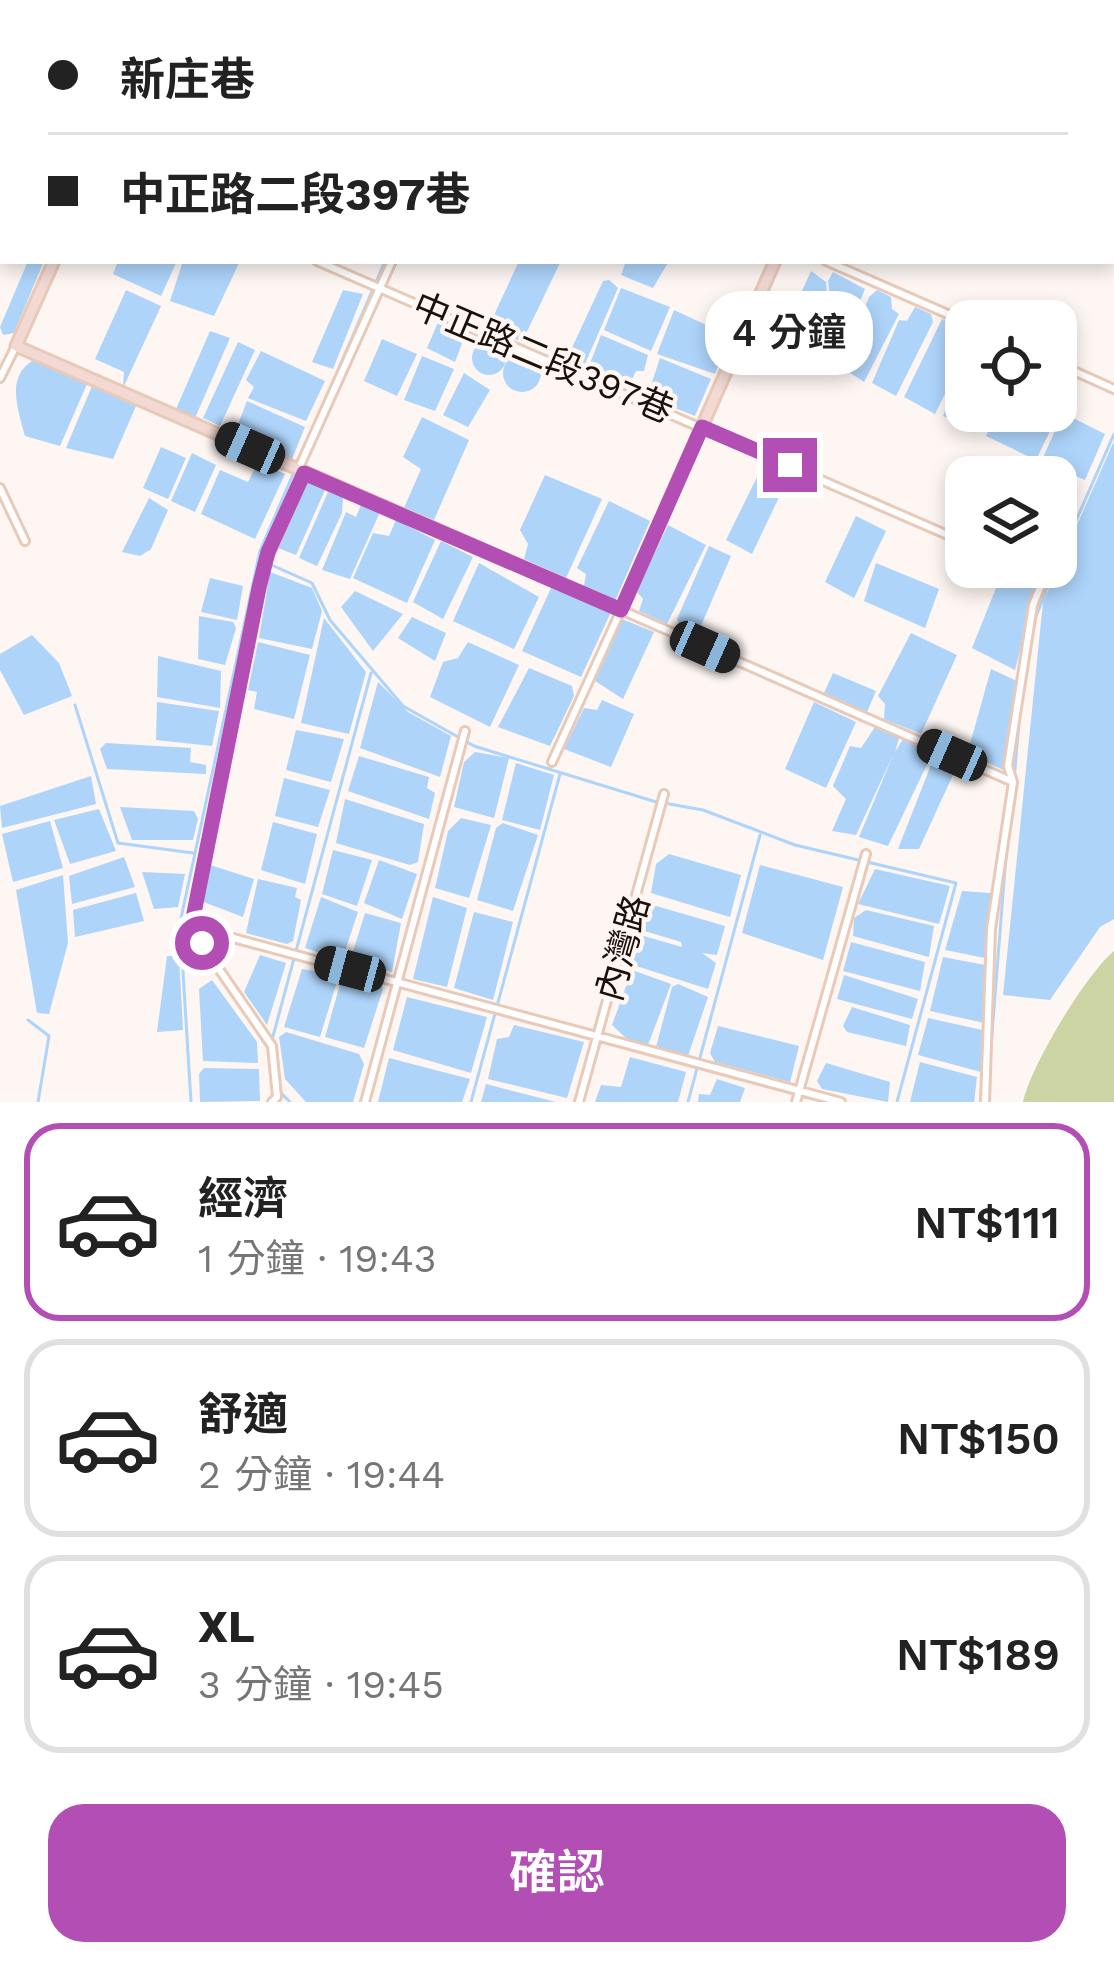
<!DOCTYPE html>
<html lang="zh-TW">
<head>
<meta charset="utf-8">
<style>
  :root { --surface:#fff; --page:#f6f6f6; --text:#222; --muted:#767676; --line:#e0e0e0; --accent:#b24eb4 }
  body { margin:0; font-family:"Work Sans","Noto Sans TC",sans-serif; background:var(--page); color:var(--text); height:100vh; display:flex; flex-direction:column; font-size:45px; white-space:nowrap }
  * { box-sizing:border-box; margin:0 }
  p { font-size:39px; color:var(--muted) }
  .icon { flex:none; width:66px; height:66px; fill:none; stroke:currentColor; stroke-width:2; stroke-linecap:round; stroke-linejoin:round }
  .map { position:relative; height:1102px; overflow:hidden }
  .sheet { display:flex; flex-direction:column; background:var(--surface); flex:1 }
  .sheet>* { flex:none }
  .top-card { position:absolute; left:0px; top:0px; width:1116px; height:264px; box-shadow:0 6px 18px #0003; display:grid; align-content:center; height:264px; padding:0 48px; background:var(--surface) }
  .fabs { position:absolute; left:945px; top:300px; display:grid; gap:24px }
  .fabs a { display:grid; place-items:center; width:132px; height:132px; border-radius:24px; background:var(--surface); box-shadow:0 6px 18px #0003; font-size:60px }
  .end { position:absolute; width:54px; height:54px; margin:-27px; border:15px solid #b24eb4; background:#fff; box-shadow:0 0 0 6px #fff }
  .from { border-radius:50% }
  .bubble { position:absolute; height:84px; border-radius:36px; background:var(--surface); box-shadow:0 6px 18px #0003; font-size:39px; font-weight:600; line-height:84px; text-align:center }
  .car { position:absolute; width:36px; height:72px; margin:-36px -18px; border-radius:15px; box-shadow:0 0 9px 3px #0007; background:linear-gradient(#222 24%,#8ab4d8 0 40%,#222 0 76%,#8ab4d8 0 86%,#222 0) }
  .top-card b { display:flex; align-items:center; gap:42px; height:114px; font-size:45px }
  .top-card b+b { border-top:3px solid var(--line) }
  .top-card i { width:30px; height:30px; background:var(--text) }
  ul { padding:21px 0 0; list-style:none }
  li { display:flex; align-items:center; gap:36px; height:198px; margin:0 24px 18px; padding:0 24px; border:6px solid var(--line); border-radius:36px }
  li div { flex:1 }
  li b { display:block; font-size:45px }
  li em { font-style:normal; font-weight:600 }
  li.on { border-color:var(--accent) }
  li>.icon { width:108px; height:108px; stroke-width:1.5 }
  .button { display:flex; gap:24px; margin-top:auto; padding:24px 48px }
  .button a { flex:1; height:138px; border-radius:36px; background:var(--accent); color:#fff; font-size:48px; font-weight:600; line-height:138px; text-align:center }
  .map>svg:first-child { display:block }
  .green { fill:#ccd4a3 }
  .water { fill:#aed4fa }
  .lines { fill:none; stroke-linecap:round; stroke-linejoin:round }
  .stream { stroke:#aed4fa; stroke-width:3 }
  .street-casing { stroke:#e9c9b7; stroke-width:12 }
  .secondary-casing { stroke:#e9c9b7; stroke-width:15 }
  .street { stroke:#fff; stroke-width:6 }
  .secondary { stroke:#f2d9d4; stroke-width:9 }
  .route { stroke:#b24eb4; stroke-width:15 }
  .labels { text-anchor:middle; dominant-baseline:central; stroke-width:9; stroke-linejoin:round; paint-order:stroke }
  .street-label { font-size:36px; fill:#1b100a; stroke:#fdf6f3 }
</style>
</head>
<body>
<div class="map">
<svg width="1114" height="1102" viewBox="0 0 1114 1102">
  <rect width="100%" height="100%" fill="#fdf6f3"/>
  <path class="green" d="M1114 951V1102H1023C1030 1067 1086 974 1114 951Z"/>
  <path class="water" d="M28 261H44L14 333 3 335 0 327Z
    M118 261H177L161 296 113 274Z
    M183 261H240L214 316 170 301Z
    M519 261 560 263 522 342 495 330V313Z
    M626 261H669L653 288 621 275Z
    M811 271 826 282 828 309 804 357 779 342Z
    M833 272 865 289 832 367 811 356 832 309 828 281Z
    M609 280 618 288 585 364 570 352 603 281Z
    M621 288 670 307 651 351 604 330Z
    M126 290 161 306 123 388 124 372 95 359Z
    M343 290 363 294 333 369 312 362Z
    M877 290 891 297 892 309 899 314 864 382 841 367 869 297Z
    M915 307 931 314 933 322 896 396 872 383 899 320 907 321Z
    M674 310 730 336 715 374 657 354Z
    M942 319 966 330V352L935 414 904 397Z
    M439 320 466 333 455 362 427 348Z
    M210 331 230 338 195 418 176 409Z
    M601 335 648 355 644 371H636L628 388 587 371Z
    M382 339 417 354 397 396 364 381Z
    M472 358a17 17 0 1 1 34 0a17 17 0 1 1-34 0Z
    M238 342 255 350 220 426 203 418Z
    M261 351 325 381 306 421 248 398 254 387 246 380Z
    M503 373a19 19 0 1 1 38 0a19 19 0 1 1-38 0Z
    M422 356 454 369 435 411 404 400Z
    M660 358 711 379 695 416 647 397Z
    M34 360 87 384 60 446 25 436C18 409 5 376 34 360Z
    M966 362V411H990L979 432 943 416Z
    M464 373 490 390 468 427 443 415Z
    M92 386 136 406 113 459 66 448Z
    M247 401 305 427 292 459 235 432Z
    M1060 410 1036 460 986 436 998 411Z
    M1063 413 1105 434 1085 480 1041 462Z
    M422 417 469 440 434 520 404 508 421 469 403 457Z
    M1114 441V919L1100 927 1050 1000 1003 995 1043 602Z
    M161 447 186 458 168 499 143 488Z
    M192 453 216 465 195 512 171 501Z
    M258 462 285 474 255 539 201 514 220 470 248 482Z
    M545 475 602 499 566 578 524 559 528 544 520 530Z
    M758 475 782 491 752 554 726 540Z
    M307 482 325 490 296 555 278 548Z
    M328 492 343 497 342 513 317 566 299 558Z
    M149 498 168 510 151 549 140 556 122 552Z
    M609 501 650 521 615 601 584 586 586 574 577 568Z
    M361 505 380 512 350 579 322 570 346 512 356 517Z
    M856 516 886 531 854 598 825 582Z
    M396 520 435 540 407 603 353 578 373 533 389 536Z
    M668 525 706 545 667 624 639 611 643 599 636 591Z
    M441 541 473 557 443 619 413 602Z
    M709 546 731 556 697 635 681 630 677 619Z
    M479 563 539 597 514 649 453 621Z
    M876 563 939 589 925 628 864 601Z
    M1004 568 1037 583 1015 670 972 648Z
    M270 572 312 588 322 611 312 649 259 638Z
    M210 578 243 586 237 620 201 612Z
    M551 588 611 612 581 677 522 651Z
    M355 591 403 614 373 651 341 607Z
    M199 616 233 622 236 628 225 665 198 659Z
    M412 617 446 633 435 661 398 638Z
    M324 618 366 672 349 734 301 723Z
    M622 619 654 632 623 699 595 681Z
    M911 633 957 655 921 734 884 719 885 704 878 696Z
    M32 635 59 663 72 696 24 715 0 670V654Z
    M258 642 310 655 294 719 254 709 257 692 248 690Z
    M468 642 519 665 490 727 430 697 443 662 458 658Z
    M158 656 221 671 220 708 157 697Z
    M529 668 572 686 574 696 550 746 498 727Z
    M991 669 1017 681 1003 770 975 757 977 749 970 744Z
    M833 673 876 691 867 712 824 693Z
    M378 682 408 712 451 736 440 777 360 748Z
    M602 700 634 714 611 767 564 749 584 708 597 710Z
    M157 702 219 711 212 746 156 740Z
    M814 702 856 722 826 788 785 769Z
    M875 727 899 738 895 752 903 739 932 754 888 846 859 837 894 753 856 835 832 831 846 799 833 786 850 746 861 748Z
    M296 730 344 739 331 782 286 770Z
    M106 743 191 748 190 762 206 765V774L107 769 100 749Z
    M475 752 509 758 494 818 454 807 464 762Z
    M359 756 429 777 427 788 435 793 429 819 348 791Z
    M946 759 958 764 919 849H898L931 765Z
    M516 763 554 775 540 830 502 820Z
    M91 776 96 804 2 828 0 806Z
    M284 778 330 790 318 827 275 816Z
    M345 799 424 824 418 862 410 865 336 843Z
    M120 807 194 811 198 819 193 840H132Z
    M99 809 116 851 70 864 54 820Z
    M461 818 491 825 469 898 435 888 448 831Z
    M50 821 63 868 13 882 2 834Z
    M273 822 317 834 305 884 261 870Z
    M503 823 538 835 513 911 477 900 496 828Z
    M333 850 372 860 357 906 322 894Z
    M669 854 741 875 730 917 651 893 656 864Z
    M124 857 135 887 72 904 69 876Z
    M379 860 417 874 402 919 364 903Z
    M210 865 254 879 243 917 201 901Z
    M760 865 843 887 823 960 742 933Z
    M875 869 950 886 939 924 858 904Z
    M142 872 185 874 178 907 154 909Z
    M63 875 68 943 49 1014 37 1013 16 890Z
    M258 879 297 888 295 897 301 900 293 941 287 944 246 933Z
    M962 891 991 893 985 958 945 950Z
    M136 893 144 921 75 937 73 910Z
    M321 897 358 912 342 960 305 948Z
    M433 897 467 908 447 987 413 979Z
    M646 903 725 926 717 955 702 953 716 963 708 989 630 964 637 934 682 947 681 942 638 929Z
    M866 910 934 926 929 957 853 936 854 918Z
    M474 912 513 922 493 1000 454 988Z
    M365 913 401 923 392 972 350 961Z
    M851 942 925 962 920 991 843 971Z
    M260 955 286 963 267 1025 244 992Z
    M167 956H179L183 1030 157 1032Z
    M943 957 985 965 984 1023 930 1011Z
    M302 969 339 975 320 1037 284 1027Z
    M632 970 671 984 648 1045 627 1039 612 1025Z
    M844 975 918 999 912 1019 837 999Z
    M350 976 380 983 383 989 364 1048 325 1037 341 981Z
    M212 980 257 1042 258 1063 203 1061 199 989Z
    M678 984 708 997 688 1056 656 1047 672 987Z
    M407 997 487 1017 471 1073 393 1050Z
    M852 1007 910 1025 906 1046 847 1032 843 1026Z
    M928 1018 982 1030 981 1072 918 1055Z
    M514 1025 584 1042 567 1098 488 1079 497 1039 509 1037Z
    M718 1026 799 1046 790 1082 715 1062 710 1053Z
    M286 1032 359 1054 364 1064 353 1102H306L285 1079 279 1037Z
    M630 1057 686 1072 678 1102H595L601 1085 621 1087Z
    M389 1058 470 1079 462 1102H378Z
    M920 1062 977 1077 974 1102H910Z
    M826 1063 890 1082 888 1102 822 1089 817 1081Z
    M204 1068 259 1069 260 1101 200 1102 199 1074Z
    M717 1079 745 1088 740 1102H698L699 1094 710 1095Z
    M486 1084 556 1102H481Z"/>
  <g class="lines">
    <path class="stream" d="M472 3 476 0
      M0 87 3 86
      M298 463 385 261
      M258 559 312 583 330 620 403 706 474 746 653 801 703 810 795 845 956 883 897 1102
      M1057 564 1114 434
      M1032 627 1055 567
      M75 705 118 843 193 853
      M1014 780 1021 700
      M28 1020 49 1036 38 1102
      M272 1040 371 673
      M989 1072 1007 843
      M279 1091 290 1102
      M191 1102 180 923 260 551 294 472
      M471 1102 560 774
      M688 1102 760 835"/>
    <defs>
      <path id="street" d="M360 0 363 3
        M501 0 503 3
        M732 0 739 3
        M463 3 469 0
        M485 3 489 0
        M0 82 3 81
        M0 94 3 93
        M0 120 3 121
        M317 261 966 543
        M826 261 966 322
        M1056 363 1114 389
        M0 378 16 346
        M298 470 392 261
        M0 488 25 541
        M552 762 621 610 1013 782
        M196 928 841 1102
        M272 1102 277 1097 272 1046 201 943 194 913 264 567 305 473
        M365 1102 465 731
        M579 1102 664 794
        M796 1102 866 854
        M985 1102 991 929 1013 782 1008 766 1033 605 1044 578 1021 567"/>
      <path id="secondary" d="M91 0 94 3
        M887 3 889 0
        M54 261 16 346 621 610 775 261"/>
    </defs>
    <use href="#street" class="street-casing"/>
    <use href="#secondary" class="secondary-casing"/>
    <use href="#street" class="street"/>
    <use href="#secondary" class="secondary"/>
  </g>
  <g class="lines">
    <path class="route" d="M202 943 194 913 259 588 268 552 304 473 621 610 702 427 790 465"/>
  </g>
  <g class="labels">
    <g class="street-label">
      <text transform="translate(543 358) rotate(23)">中正路二段397巷</text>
      <text transform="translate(623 948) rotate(-74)">內灣路</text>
    </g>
  </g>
</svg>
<div class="fabs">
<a><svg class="icon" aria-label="locate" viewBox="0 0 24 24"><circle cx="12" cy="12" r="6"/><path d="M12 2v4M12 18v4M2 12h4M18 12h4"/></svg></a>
<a><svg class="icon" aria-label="layers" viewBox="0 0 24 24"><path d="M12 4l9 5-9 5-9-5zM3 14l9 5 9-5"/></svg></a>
</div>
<i class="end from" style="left:202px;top:943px"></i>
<i class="end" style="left:790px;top:465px"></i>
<div class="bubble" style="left:705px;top:291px;width:168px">4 分鐘</div>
<i class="car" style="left:250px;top:448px;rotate:294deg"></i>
<i class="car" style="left:705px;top:647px;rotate:114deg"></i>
<i class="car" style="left:952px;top:755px;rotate:294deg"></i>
<i class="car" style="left:350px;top:969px;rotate:285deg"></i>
<div class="top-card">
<b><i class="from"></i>新庄巷</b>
<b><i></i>中正路二段397巷</b>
</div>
</div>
<section class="sheet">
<ul>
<li class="on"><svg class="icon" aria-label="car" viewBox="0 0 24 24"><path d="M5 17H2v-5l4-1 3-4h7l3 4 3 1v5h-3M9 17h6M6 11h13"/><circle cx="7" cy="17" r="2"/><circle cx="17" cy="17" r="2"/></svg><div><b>經濟</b><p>1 分鐘 · 19:43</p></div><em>NT$111</em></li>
<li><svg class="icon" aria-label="car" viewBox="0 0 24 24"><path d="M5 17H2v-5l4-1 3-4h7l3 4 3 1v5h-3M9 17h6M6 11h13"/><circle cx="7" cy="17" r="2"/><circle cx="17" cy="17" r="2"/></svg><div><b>舒適</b><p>2 分鐘 · 19:44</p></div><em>NT$150</em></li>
<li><svg class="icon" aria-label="car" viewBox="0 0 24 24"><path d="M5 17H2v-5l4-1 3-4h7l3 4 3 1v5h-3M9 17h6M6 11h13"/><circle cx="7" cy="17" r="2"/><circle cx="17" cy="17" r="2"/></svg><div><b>XL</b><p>3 分鐘 · 19:45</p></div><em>NT$189</em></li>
</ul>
<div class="button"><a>確認</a></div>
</section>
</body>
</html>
